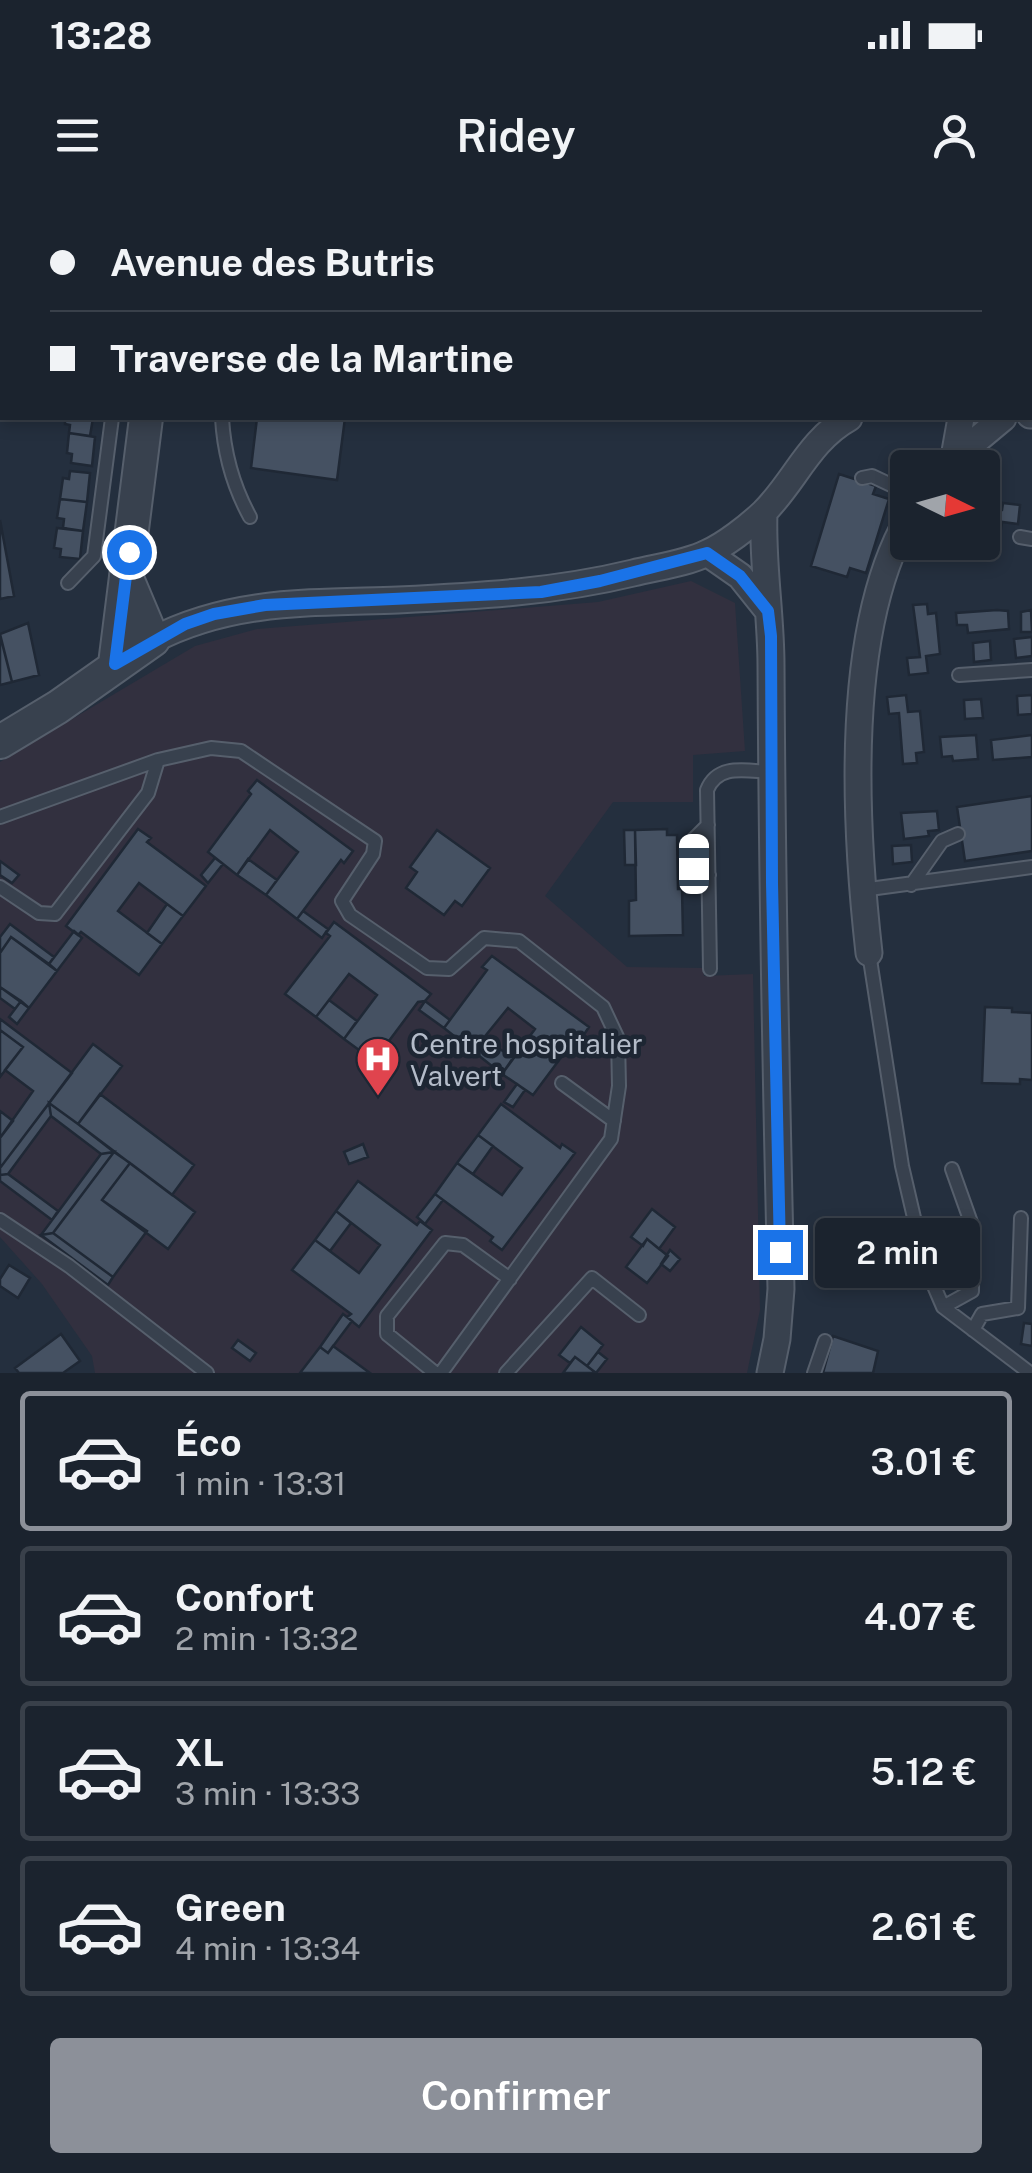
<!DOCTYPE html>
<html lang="fr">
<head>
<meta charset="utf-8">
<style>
  :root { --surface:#1b232e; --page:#242b36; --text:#f1f3f6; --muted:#a0a4aa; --line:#39404a; --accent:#8c9099 }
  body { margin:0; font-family:"Public Sans",sans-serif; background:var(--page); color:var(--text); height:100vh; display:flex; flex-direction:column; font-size:38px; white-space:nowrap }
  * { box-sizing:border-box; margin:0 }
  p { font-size:32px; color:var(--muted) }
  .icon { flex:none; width:55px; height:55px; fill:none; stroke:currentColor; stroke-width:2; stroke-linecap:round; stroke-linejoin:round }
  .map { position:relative; height:1173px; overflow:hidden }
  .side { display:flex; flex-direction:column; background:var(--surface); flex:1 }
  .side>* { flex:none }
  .banner { position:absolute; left:0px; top:0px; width:1032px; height:220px; box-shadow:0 5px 15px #0003,0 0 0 2px var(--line); display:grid; align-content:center; height:220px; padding:0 50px; background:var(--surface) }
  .needle { width:65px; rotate:95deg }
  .controls { position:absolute; left:890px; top:250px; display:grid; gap:20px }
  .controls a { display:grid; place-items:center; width:110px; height:110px; border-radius:10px; background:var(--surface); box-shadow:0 5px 15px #0003,0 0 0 2px var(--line); font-size:50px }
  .end { position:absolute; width:45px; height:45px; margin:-22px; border:12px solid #1a73e8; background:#fff; box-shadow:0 0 0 5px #fff }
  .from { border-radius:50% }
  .bubble { position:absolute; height:70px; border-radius:10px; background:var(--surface); box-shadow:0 5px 15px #0003,0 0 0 2px var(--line); font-size:32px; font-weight:600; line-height:70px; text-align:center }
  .car { position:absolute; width:30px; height:60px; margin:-30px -15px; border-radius:12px; box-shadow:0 0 8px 2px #0007; background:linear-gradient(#fff 24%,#345 0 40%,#fff 0 76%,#345 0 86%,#fff 0) }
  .banner b { display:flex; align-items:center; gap:35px; height:95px; font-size:38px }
  .banner b+b { border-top:2px solid var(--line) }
  .banner i { width:25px; height:25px; background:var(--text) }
  ul { padding:18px 0 0; list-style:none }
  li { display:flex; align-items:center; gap:30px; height:140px; margin:0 20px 15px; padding:0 30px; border:5px solid var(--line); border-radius:10px }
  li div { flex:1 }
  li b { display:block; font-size:38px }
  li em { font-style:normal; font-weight:600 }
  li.active { border-color:var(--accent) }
  li>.icon { width:90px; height:90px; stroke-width:1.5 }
  .button { display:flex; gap:20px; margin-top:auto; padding:20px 50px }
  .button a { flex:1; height:115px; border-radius:10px; background:var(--accent); color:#fff; font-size:40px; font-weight:600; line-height:115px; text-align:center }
  .status { display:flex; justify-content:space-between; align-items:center; height:70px; padding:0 50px; background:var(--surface); direction:ltr }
  .status svg { height:28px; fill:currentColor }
  header { display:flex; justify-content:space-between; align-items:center; height:130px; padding:0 50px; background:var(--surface); font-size:45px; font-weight:600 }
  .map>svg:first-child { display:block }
  .medical { fill:#32303f }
  .building { fill:#455162; stroke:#1f2835; stroke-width:2.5 }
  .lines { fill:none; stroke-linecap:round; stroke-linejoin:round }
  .service-casing { stroke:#565f6c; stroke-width:16 }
  .minor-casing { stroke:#565f6c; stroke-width:29 }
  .tertiary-casing { stroke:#565f6c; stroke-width:36 }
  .service { stroke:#38414e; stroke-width:12 }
  .minor { stroke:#38414e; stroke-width:25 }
  .tertiary { stroke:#38414e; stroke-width:32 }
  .route { stroke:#1a73e8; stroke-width:12 }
  .labels { text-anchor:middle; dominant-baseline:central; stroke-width:9; stroke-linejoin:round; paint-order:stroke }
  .poi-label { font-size:28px; fill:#b4bcc9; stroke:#1d2633; text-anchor:start }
</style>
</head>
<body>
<div class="status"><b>13:28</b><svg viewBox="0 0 49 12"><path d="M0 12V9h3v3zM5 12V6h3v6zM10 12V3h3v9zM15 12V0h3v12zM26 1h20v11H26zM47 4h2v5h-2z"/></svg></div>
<header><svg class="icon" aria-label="menu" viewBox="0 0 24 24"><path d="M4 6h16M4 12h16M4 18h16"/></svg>Ridey<svg class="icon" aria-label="person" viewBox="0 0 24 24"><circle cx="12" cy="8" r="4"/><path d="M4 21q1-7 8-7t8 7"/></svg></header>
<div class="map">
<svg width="1032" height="1173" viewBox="0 0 1032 1173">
  <rect width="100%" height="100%" fill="#242f3e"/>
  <path class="medical" d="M691 381 735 403 745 551 693 555V602H613L545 696 627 767 703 768 704 776 753 774 760 1110 747 1173H95L92 1156 42 1084 0 1037V562L195 446 257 429 598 402Z"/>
  <path class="building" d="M65 218H93L90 236 69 233 70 225 65 224Z
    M257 218H345L337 280 251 268Z
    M69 233 95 237 92 266 71 263 72 254 67 253Z
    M70 271 90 273 87 302 60 299 63 278 69 279Z
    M839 274 876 286 873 294 889 299 866 373 850 368 847 377 811 366Z
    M60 299 87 302 83 331 63 328 64 319 57 318Z
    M1003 303 1020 305 1018 324 1002 322 1000 335 982 334V308L1002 310Z
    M0 320 14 396 0 399Z
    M57 328 83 331 80 359 60 357 61 349 54 348Z
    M927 404 928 414 936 413 940 454 926 456 928 473 909 475 907 458 920 457 913 405Z
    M997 410 1008 411 1009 429 968 433 967 425H957L956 413Z
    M1031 410 1032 432H1021V412Z
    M28 423 39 475 12 482 0 434Z
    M0 435 12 482 0 485Z
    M1032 437V456L1016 458 1014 439Z
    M990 441 991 460 974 462 973 443Z
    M906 495 908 512 920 511 924 552 916 553 917 563 903 564 899 513 889 514 887 497Z
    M1032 495V514L1018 515 1017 496Z
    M981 499 983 518 965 519 964 500Z
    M976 535 978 559 953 561 952 556 942 557 940 537Z
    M1032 535V557L993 560 991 540Z
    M257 580 353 651 344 663 341 660 297 719 266 695 298 652 270 630 237 675 208 652 251 594 248 591Z
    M1032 596V651L965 661 957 607Z
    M937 611 939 630 928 631 929 636 904 639 901 613Z
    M138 629 151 638 147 642 206 686 183 716 139 683 118 711 162 744 139 775 81 732 78 735 66 726Z
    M667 629V635H677L678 689H682L683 735 629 736V701L636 700 635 630Z
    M437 630 490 668 462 706 455 701 444 715 406 688 417 672 410 667Z
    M624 630H635L636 665H625Z
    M911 645 912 662 893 664 892 646Z
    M215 658 223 664 208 683 201 675Z
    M248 659 277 680 266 695 237 675Z
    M0 661 19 675 12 683 0 675Z
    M167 704 183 716 162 744 147 733Z
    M303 711 328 729 322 738 297 719Z
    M334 722 431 794 425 801 418 802 374 861 344 839 377 795 349 774 316 817 285 794 330 736 326 733Z
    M10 724 54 757 49 764 11 737 0 753V737Z
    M74 731 82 738 57 771 49 764Z
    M11 737 57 771 29 808 0 787V753Z
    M492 756 589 827 581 839 577 836 533 895 502 874 535 829 508 808 473 851 444 828 487 770 482 767Z
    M0 787 21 801 15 809 0 798Z
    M329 800 357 821 344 839 316 817Z
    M21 801 29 808 17 824 9 817Z
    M425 801 450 820 444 828 419 810Z
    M985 807 1012 808V812L1032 813V880L1020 879V884L982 883Z
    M0 819 72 873 0 968V938L33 891 5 870 23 847 0 830Z
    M0 830 23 847 0 877Z
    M484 838 513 858 502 874 473 851Z
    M93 844 122 866 78 924 49 903Z
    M517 884 525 890 513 907 504 902Z
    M100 894 194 965 172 995 78 924Z
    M49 903 51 916 8 974 0 975V968Z
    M49 903 78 924 114 952 101 954 51 916Z
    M501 904 560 948 562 944 575 953 502 1050 490 1041 493 1037 435 994 457 963 502 995 522 968 478 935Z
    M0 911 13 921 0 938Z
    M478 935 493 946 473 974 457 963Z
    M363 944 368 957 349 964 344 952Z
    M114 952 130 963 102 1000 147 1031 113 1077 53 1033Z
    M114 952 53 1033 41 1035 101 954Z
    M130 963 195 1012 168 1049 102 1000Z
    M8 974 58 1011 52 1020 0 981V975Z
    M358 981 417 1025 420 1021 432 1030 359 1127 347 1117 351 1114 292 1070 315 1040 359 1073 380 1045 336 1011Z
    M435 994 443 1000 425 1024 417 1017Z
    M652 1009 675 1027 659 1049 647 1039 643 1046 631 1037Z
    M336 1011 351 1023 330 1051 315 1040Z
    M53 1033 113 1077 108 1085 41 1035Z
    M647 1039 668 1056 647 1083 626 1067Z
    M670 1050 680 1059 670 1071 661 1064Z
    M9 1065 30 1078 18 1098 0 1086V1079Z
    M343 1114 352 1121 328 1153 320 1147Z
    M1024 1123 1032 1124V1146L1021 1144Z
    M581 1127 603 1145 587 1166 575 1157 570 1163 559 1155Z
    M61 1134 80 1161 63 1173H19L15 1168Z
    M833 1136 878 1151 873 1173H823Z
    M238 1140 256 1153 250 1161 232 1148Z
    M333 1146 370 1173H300L320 1147 328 1153Z
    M598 1152 607 1159 596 1173 587 1166Z
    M575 1157 587 1166 596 1173H563Z"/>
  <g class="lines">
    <defs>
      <path id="service" d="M264 2 265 0
        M894 2V0
        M0 112 2 110
        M222 218C224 253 233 286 250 317
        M862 278 872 276 908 293
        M1020 337 1032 339
        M68 383 94 356 112 218
        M959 475 1032 470
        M0 617 158 560 211 548 241 551 375 641 373 654 342 701 350 715 427 768 449 769 484 738 519 741 603 807 618 839 619 886 611 939 441 1173
        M708 625 694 639V664L709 675
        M911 685 942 641 958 634
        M0 687 39 713 55 714 148 593 158 560
        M862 690 1032 667
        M869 753 902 966 925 1065 943 1107 1030 1173
        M710 769 707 590C718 563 746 571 771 572
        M562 883 614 921
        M0 1020 69 1066 207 1173
        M943 1107 972 1091 973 1028 952 969
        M973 1130 982 1114 1018 1108 1021 1018
        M435 1173 387 1134V1116L445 1043 463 1045 510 1079
        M506 1173 592 1078 639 1115
        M814 1173 825 1141"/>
      <path id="minor" d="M1030 215H1032
        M954 257 961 218
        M943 268 1003 218
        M764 313C762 364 771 414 771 465 772 673 776 881 781 1089L777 1139 770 1173
        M707 353 740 376 768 411
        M153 440C232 399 312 403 398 400 478 396 555 392 633 373 656 367 685 364 707 353 725 345 748 327 763 313 794 283 809 240 849 218
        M869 753C855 628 843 431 908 319"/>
      <path id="tertiary" d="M173 2V0
        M115 464 146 218
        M0 542 58 507 153 440 126 376"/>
    </defs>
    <use href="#service" class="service-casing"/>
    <use href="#minor" class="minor-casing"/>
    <use href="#tertiary" class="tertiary-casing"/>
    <use href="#service" class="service"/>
    <use href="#minor" class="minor"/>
    <use href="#tertiary" class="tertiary"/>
  </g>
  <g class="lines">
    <path class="route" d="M129 352 115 464 185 424 214 414 265 405 541 392 600 381 707 353 740 376 768 411 771 436 772 683 780 1052"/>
  </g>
  <defs>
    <symbol id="hospital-pin" viewBox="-11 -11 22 30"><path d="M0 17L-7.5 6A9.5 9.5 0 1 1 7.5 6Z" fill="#e0444e" stroke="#1d2633"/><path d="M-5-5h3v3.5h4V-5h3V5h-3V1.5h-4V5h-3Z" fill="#fff"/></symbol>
  </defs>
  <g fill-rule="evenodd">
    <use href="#hospital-pin" x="353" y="834" width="50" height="68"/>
  </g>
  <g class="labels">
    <g class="poi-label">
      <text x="410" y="843">Centre hospitalier<tspan x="410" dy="32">Valvert</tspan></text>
    </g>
  </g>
</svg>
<div class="controls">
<a><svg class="needle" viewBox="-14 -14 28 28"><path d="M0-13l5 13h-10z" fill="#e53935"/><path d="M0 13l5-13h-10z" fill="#a0a4aa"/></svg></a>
</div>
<i class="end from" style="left:129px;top:352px"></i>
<i class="end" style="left:780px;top:1052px"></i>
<div class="bubble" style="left:815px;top:1018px;width:165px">2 min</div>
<i class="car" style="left:694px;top:664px;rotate:0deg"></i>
<div class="banner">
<b><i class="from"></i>Avenue des Butris</b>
<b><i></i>Traverse de la Martine</b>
</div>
</div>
<section class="side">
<ul>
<li class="active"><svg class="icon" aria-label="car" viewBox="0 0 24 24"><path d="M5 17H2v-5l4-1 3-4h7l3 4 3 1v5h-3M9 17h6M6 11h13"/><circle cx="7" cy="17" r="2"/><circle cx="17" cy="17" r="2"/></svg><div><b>Éco</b><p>1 min · 13:31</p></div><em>3.01 €</em></li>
<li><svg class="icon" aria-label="car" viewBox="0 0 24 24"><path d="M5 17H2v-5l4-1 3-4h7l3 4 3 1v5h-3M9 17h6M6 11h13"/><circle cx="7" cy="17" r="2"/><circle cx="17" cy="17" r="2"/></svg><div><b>Confort</b><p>2 min · 13:32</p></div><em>4.07 €</em></li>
<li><svg class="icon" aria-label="car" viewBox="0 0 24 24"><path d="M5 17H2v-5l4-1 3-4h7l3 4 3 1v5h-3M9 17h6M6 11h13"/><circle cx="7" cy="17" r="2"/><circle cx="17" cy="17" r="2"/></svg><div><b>XL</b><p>3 min · 13:33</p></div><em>5.12 €</em></li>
<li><svg class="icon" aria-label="car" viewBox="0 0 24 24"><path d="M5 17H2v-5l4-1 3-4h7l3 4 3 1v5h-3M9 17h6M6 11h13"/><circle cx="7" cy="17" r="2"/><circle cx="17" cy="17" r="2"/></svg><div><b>Green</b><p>4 min · 13:34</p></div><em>2.61 €</em></li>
</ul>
<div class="button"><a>Confirmer</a></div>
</section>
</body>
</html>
